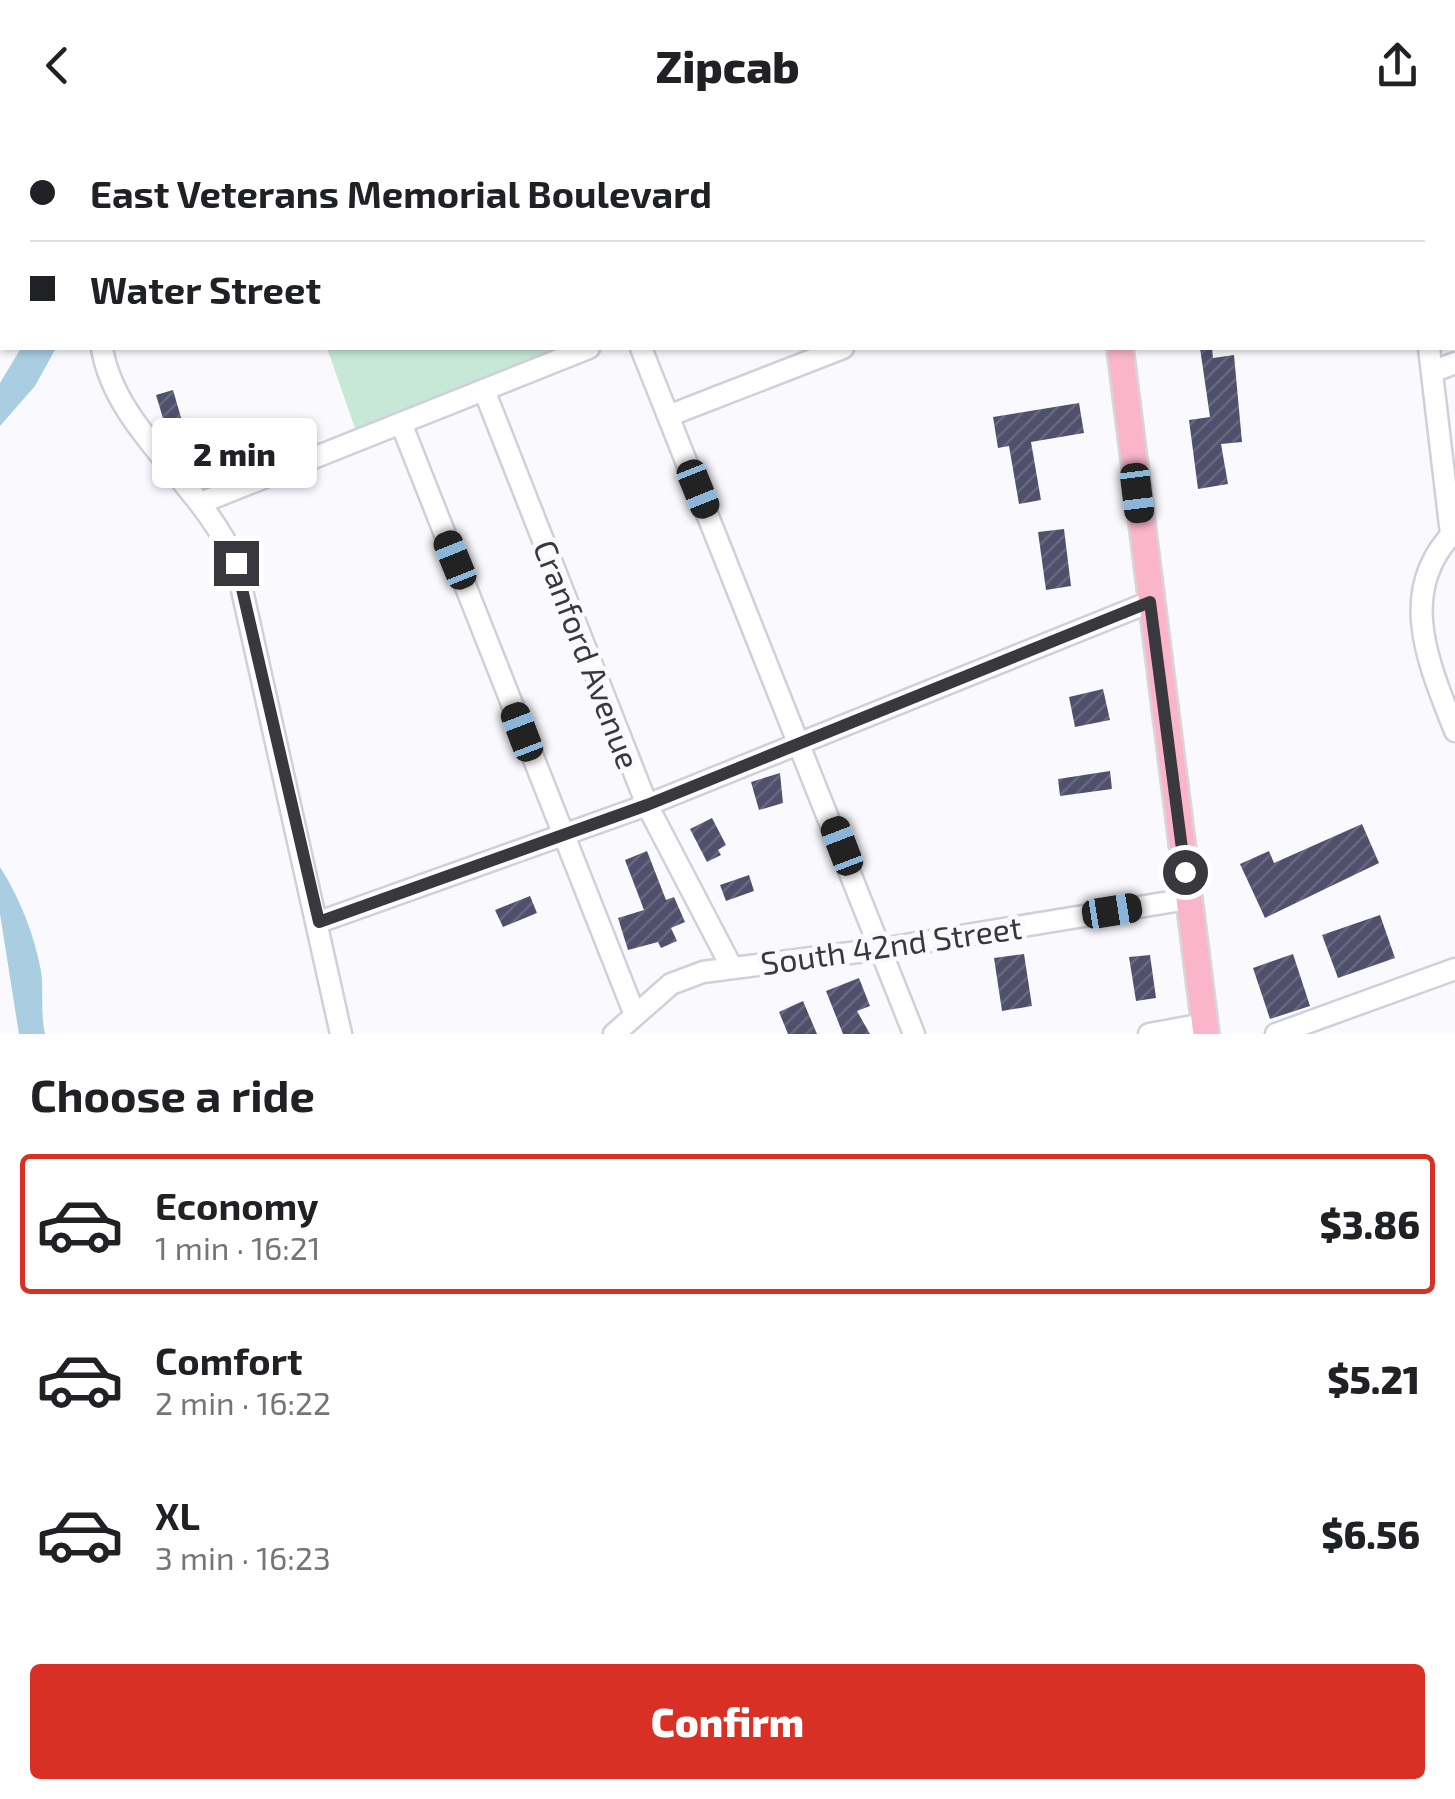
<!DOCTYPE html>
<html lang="en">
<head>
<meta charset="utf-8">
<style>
  :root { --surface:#fff; --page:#f6f6f6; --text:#202124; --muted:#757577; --line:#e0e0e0; --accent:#d93025 }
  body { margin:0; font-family:"Exo 2",sans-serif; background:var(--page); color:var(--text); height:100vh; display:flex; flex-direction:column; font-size:38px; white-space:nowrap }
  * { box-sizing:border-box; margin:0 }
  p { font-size:32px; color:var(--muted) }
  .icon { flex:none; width:55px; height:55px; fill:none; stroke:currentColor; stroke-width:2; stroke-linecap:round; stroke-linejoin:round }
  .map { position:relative; height:904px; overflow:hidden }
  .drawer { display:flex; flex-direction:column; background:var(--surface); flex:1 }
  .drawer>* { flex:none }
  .hud { position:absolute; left:0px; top:0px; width:1455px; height:220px; box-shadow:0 2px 8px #0004; display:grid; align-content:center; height:220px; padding:0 30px; background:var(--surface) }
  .end { position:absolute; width:45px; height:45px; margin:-22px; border:12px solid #39393d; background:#fff; box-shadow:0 0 0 5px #fff }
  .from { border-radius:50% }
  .bubble { position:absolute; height:70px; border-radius:10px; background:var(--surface); box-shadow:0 2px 8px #0004; font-size:32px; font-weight:800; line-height:70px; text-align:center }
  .car { position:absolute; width:30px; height:60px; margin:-30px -15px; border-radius:12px; box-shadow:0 0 8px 2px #0007; background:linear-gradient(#222 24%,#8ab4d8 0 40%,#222 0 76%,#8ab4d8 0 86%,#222 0) }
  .hud b { display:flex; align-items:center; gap:35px; height:95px; font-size:38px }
  .hud b+b { border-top:2px solid var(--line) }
  .hud i { width:25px; height:25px; background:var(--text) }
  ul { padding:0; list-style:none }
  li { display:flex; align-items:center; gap:30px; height:140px; margin:0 20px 15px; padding:0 10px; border:5px solid transparent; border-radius:10px }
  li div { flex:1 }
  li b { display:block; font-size:38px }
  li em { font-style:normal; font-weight:800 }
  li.active { border-color:var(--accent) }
  li>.icon { width:90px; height:90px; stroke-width:1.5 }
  h2 { padding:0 30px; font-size:45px; line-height:120px }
  .cta { display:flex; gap:20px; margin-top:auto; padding:20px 30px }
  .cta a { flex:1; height:115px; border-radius:10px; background:var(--accent); color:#fff; font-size:40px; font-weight:800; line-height:115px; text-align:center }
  header { display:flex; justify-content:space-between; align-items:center; height:130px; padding:0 30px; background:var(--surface); font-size:45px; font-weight:800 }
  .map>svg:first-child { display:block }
  .park { fill:#c7e8d6 }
  .water { fill:#a9cde1 }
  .building { fill:url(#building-hatch) }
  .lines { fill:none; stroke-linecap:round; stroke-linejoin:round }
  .minor-casing { stroke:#cfd0da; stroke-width:25 }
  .major-casing { stroke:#d7d7d8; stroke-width:30 }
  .minor { stroke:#fff; stroke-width:20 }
  .major { stroke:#fab5cb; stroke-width:25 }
  .route { stroke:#39393d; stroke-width:12 }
  .labels { text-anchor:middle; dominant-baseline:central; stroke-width:10; stroke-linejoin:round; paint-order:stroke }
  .street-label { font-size:32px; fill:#39393d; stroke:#fafafe }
</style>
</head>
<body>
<header><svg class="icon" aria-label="back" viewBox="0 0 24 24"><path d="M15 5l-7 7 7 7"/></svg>Zipcab<svg class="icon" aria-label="share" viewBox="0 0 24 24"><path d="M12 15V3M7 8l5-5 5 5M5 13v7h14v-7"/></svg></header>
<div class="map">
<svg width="1455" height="904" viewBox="0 0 1455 904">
  <defs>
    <pattern id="building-hatch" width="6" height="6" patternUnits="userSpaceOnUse" patternTransform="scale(2.5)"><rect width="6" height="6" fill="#50506d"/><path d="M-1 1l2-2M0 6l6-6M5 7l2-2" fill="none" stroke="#67677f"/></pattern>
  </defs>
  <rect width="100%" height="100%" fill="#fafafe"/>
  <path class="park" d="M327 218H558L562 228 356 301Z"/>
  <path class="water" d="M21 218H56L35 256 0 296V253Z
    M0 737C20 768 34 804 41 841 44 861 40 882 45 904H19L0 784Z"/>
  <path class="building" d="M1200 218H1212L1213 228 1234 225 1242 312 1221 314 1228 354 1198 359 1189 290 1210 287Z
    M173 260 182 291 165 295 156 265Z
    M1079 273 1084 303 1031 312 1041 370 1019 374 1009 316 998 318 993 287Z
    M255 288 264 325 247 329 238 292Z
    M1064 399 1071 456 1046 460 1038 402Z
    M1103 559 1110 590 1075 597 1069 567Z
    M1110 641 1112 659 1060 666 1058 649Z
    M780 643 783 673 759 680 751 652Z
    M712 688 726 715 718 720 721 725 707 732 690 699Z
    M1362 694 1379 733 1265 788 1240 734 1269 721 1274 733Z
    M647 721 666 770 674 767 685 792 671 798 677 811 661 818 658 812 628 820 618 788 644 780 625 730Z
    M749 745 754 761 726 771 720 755Z
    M530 766 537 783 503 797 495 780Z
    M1380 785 1395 828 1338 848 1322 805Z
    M1024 824 1032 876 1002 881 994 828Z
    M1293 824 1310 876 1270 889 1253 838Z
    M1150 825 1156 868 1136 871 1129 827Z
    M859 848 870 876 857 881 870 904H843L826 861Z
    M803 871 817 904H788L779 882Z"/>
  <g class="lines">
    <defs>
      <path id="minor" d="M148 0 149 2
        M617 0 618 2
        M891 0V2
        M775 2 782 0
        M1418 2 1422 0
        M102 218C115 299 202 353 236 433L341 904
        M641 218 914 904
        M1429 218 1451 404
        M1432 242 1455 233
        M484 260 647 675 731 836
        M668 286 843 218
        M401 293 635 885
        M203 372 589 218
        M1455 401C1395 461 1429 534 1455 601
        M319 792 647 675 1150 472
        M614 904 671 854 703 842 881 819 1188 769
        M1149 904 1204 894
        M1276 904 1455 839"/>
      <path id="major" d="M1095 0V2
        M1120 218 1206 904"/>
    </defs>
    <use href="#minor" class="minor-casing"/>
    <use href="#major" class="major-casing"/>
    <use href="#minor" class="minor"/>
    <use href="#major" class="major"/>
  </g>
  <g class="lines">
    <path class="route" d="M236 433 319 792 647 675 1150 472 1185 742"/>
  </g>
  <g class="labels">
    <g class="street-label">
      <text transform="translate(588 524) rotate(69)">Cranford Avenue</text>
      <text transform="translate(891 814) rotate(-8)">South 42nd Street</text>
    </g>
  </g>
</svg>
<i class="end from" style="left:1185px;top:742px"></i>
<i class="end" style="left:236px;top:433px"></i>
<div class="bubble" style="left:152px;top:288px;width:165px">2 min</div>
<i class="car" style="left:698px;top:359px;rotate:158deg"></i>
<i class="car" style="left:1137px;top:363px;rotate:173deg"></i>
<i class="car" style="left:455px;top:430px;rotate:338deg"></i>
<i class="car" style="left:522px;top:602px;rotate:339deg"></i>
<i class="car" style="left:842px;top:716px;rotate:339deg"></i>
<i class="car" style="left:1112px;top:781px;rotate:81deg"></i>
<div class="hud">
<b><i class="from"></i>East Veterans Memorial Boulevard</b>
<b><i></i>Water Street</b>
</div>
</div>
<section class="drawer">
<h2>Choose a ride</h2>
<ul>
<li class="active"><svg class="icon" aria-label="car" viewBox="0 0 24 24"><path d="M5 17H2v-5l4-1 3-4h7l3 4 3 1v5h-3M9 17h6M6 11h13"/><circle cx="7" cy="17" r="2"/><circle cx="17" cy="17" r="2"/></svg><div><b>Economy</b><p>1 min · 16:21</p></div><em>$3.86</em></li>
<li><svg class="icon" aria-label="car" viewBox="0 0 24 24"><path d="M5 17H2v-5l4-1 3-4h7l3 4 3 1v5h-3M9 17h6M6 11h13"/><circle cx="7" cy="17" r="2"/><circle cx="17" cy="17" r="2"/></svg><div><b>Comfort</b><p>2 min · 16:22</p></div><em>$5.21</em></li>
<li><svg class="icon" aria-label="car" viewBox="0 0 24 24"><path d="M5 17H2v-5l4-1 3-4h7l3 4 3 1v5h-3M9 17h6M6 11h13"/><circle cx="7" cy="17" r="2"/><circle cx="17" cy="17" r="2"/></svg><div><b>XL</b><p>3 min · 16:23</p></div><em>$6.56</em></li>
</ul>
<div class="cta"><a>Confirm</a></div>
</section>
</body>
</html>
